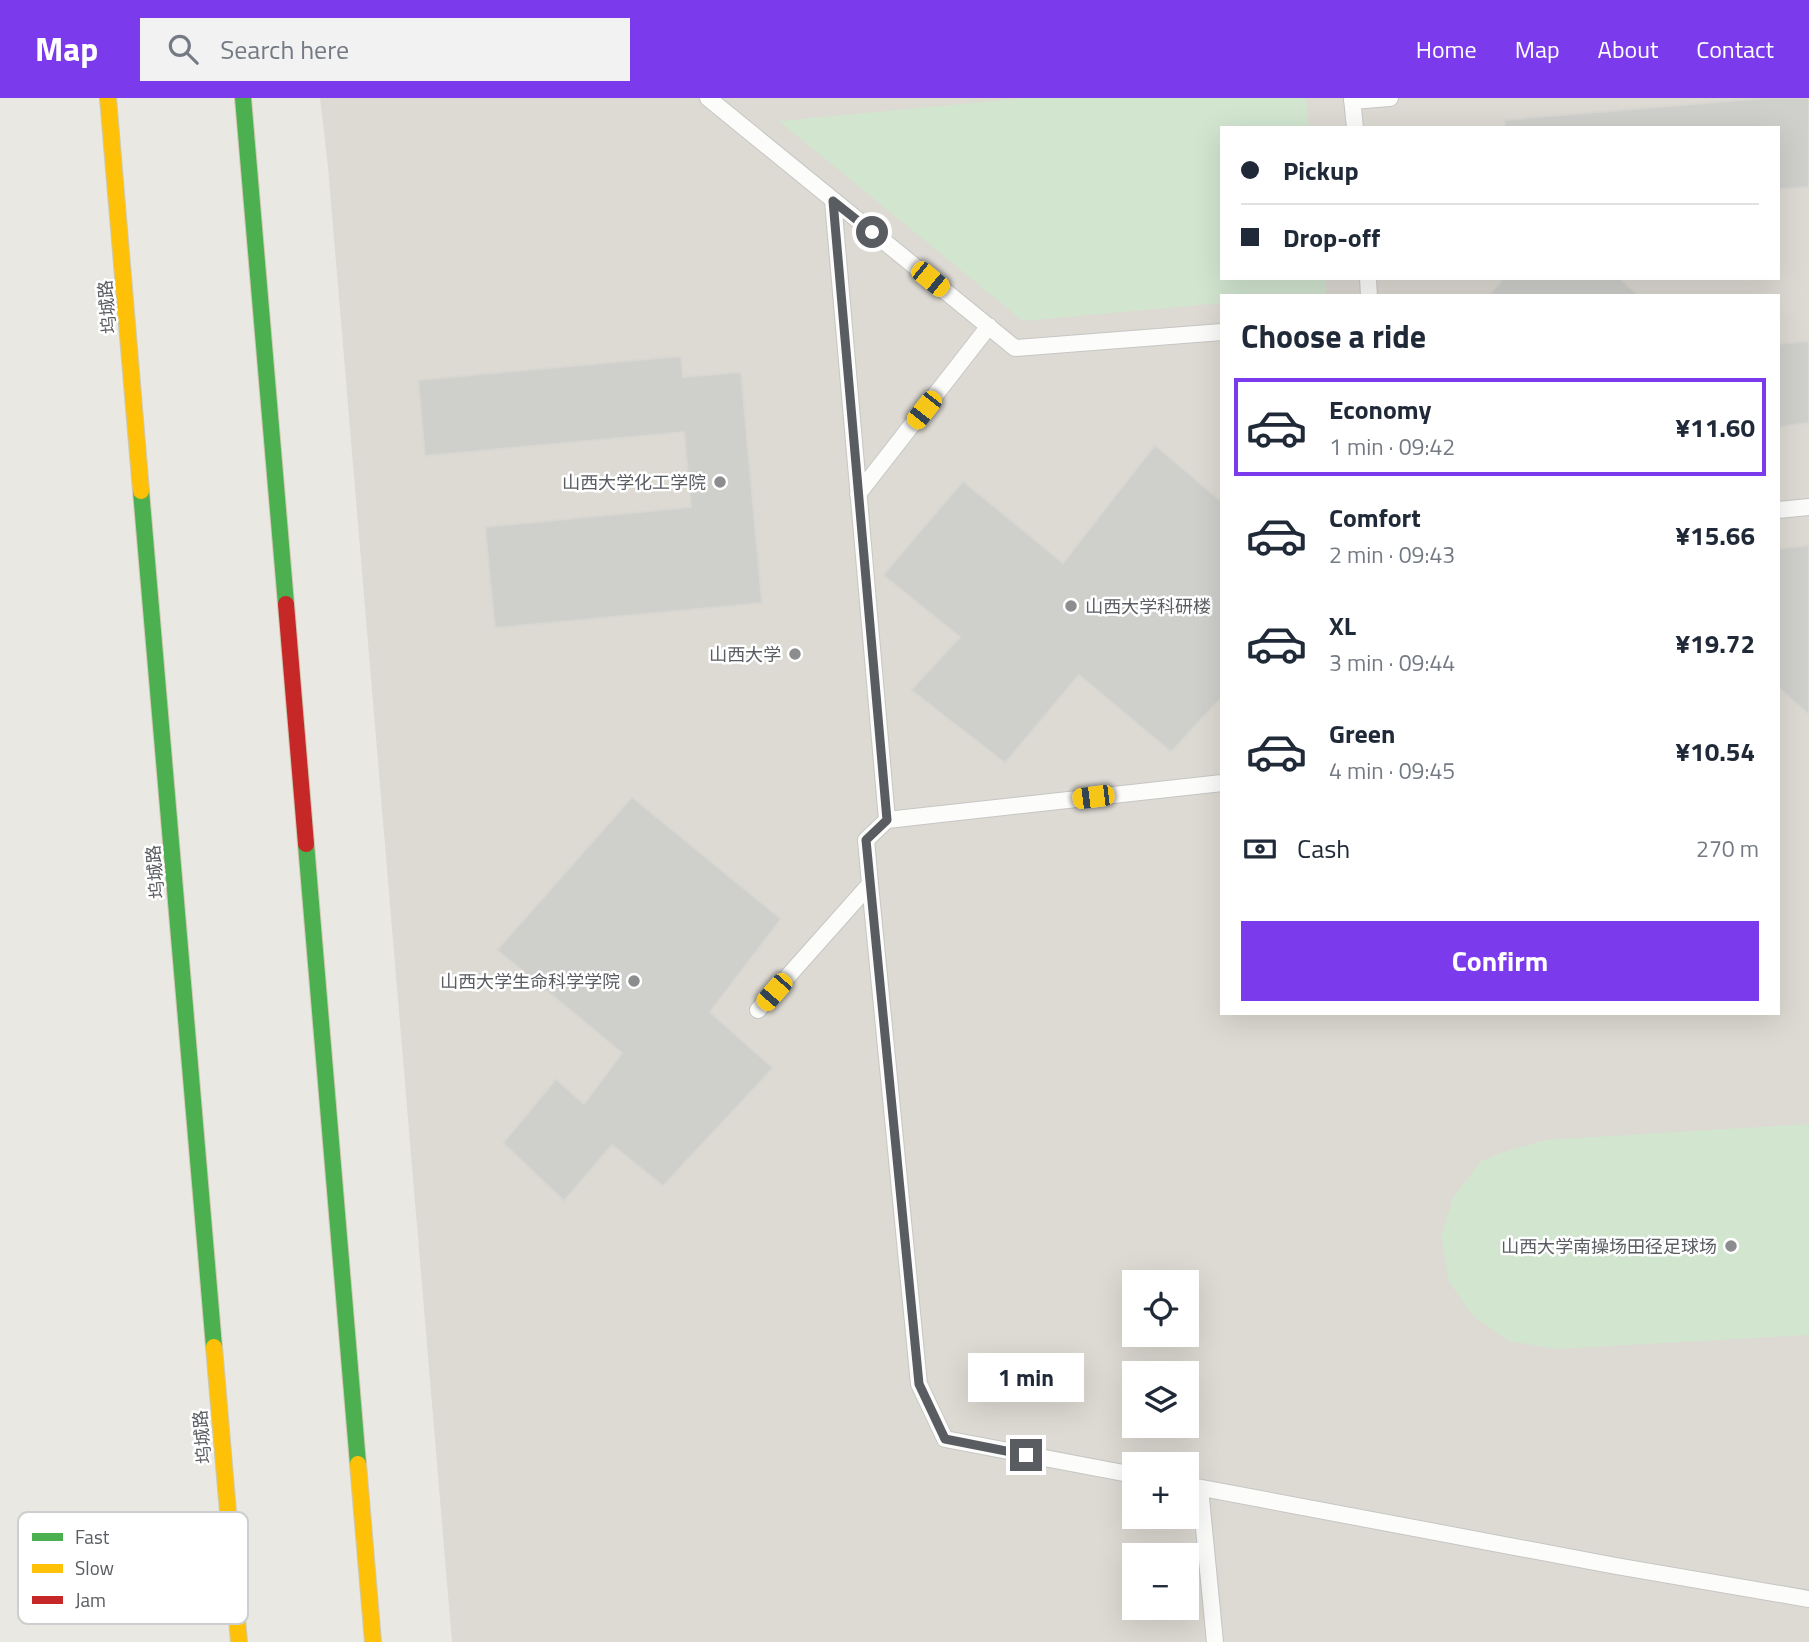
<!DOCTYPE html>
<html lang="en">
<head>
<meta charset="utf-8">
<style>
  :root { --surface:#fff; --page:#f2f2f3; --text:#1f2937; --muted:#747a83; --line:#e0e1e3; --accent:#7c3aed }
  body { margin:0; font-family:"Titillium Web","Noto Sans SC",sans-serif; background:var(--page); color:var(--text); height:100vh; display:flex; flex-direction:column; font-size:26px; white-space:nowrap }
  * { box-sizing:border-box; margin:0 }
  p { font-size:23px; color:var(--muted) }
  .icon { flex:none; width:38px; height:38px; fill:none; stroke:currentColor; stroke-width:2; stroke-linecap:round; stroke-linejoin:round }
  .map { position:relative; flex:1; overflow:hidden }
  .panel { position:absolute; left:1220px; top:196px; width:560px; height:721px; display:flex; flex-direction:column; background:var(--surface); border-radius:0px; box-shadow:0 7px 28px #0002 }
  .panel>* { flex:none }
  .guide { position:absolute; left:1220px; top:28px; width:560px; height:154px; border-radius:0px; box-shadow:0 7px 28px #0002; display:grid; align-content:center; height:154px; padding:0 21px; background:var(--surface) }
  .fabs { position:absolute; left:1122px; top:1172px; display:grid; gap:14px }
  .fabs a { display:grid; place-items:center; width:77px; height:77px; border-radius:0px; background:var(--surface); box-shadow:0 7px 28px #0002; font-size:35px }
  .end { position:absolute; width:32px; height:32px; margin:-16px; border:9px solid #595c61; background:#fff; box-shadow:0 0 0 4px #fff }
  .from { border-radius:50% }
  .bubble { position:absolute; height:49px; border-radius:0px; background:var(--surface); box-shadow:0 7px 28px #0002; font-size:23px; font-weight:700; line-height:49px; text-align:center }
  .car { position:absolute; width:21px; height:42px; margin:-21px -10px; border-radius:9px; box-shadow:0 0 5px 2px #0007; background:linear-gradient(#f5c518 24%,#345 0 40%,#f5c518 0 76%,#345 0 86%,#f5c518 0) }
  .guide b { display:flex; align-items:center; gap:24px; height:66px; font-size:26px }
  .guide b+b { border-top:2px solid var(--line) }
  .guide i { width:18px; height:18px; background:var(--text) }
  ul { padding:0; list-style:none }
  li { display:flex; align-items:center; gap:21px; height:98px; margin:0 14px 10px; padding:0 7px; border:4px solid transparent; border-radius:0px }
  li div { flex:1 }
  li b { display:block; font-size:26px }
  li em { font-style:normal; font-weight:700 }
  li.active { border-color:var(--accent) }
  li>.icon { width:63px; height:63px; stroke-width:1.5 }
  h2 { padding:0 21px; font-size:32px; line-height:84px }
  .pay { display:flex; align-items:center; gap:18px; height:77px; padding:0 21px; font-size:26px }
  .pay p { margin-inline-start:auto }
  .primary-button { display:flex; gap:14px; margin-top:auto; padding:14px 21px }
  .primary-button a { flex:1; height:80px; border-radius:0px; background:var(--accent); color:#fff; font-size:28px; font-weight:700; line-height:80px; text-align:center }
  header { display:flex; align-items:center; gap:42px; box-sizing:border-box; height:98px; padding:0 35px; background:var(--accent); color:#fff }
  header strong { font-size:33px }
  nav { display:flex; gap:38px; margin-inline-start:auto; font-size:24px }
  .search { width:490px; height:63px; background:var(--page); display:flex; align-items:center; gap:18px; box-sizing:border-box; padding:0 24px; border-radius:0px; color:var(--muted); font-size:26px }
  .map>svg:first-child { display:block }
  .education { fill:#dddad3; fill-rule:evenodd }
  .green { fill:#d1e5cf }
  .building { fill:#cfcfcc; stroke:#d8d7d2; stroke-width:2 }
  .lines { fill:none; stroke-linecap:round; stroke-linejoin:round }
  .lane-casing { stroke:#c6c6c5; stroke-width:18 }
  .fast-casing { stroke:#d0c9b2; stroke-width:18 }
  .slow-casing { stroke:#d0c9b2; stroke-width:18 }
  .jam-casing { stroke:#d0c9b2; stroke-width:18 }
  .lane { stroke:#fcfcfb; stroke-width:16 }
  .fast { stroke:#4caf50; stroke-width:16 }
  .slow { stroke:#ffc107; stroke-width:16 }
  .jam { stroke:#c62828; stroke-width:16 }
  .route { stroke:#595c61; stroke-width:9 }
  .poi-dot { fill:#8b8d8e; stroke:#fff; stroke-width:2.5 }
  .labels { text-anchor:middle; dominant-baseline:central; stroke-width:5; stroke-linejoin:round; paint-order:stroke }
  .street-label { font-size:18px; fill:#595c61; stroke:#fff }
  .poi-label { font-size:18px; fill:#595c61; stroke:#fff; text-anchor:end }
  .key { fill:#fff; stroke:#cdced0; stroke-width:2 }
  .key-label { font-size:19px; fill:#595c61 }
</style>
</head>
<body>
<header>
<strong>Map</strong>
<div class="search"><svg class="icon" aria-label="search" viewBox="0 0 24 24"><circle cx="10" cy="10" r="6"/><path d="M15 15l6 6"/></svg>Search here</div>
<nav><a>Home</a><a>Map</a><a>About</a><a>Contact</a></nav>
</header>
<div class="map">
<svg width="1809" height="1544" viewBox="0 0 1809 1544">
  <rect width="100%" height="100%" fill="#e9e8e3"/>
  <path class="education" d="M320 0H1809V1544H452L328 69ZM1222 30H1778V180H1222ZM1222 198H1778V915H1222ZM1134 1185H1186V1237H1134ZM1134 1276H1186V1328H1134ZM1134 1367H1186V1419H1134ZM1134 1458H1186V1510H1134Z"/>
  <path class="green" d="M1026 0H1306L1309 30H1222V180H1325L1326 195 1299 198H1222L1221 205 1023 223 779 23Z
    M1809 1026V1237L1557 1251 1509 1243 1473 1218 1449 1184 1441 1138 1453 1100 1481 1063 1509 1052 1546 1042Z"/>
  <path class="building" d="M1765 0H1809V89L1778 91V30H1505L1504 22Z
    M1504 180H1619L1640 198H1488Z
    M1809 243V325L1778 329V246Z
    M681 258 683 279 741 274 762 505 495 530 485 429 691 409 684 334 425 358 418 282Z
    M1155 347 1222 404V599L1171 654 1079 577 1005 665 911 592 960 539 883 477 963 383 1063 465Z
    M1809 447V615L1808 616 1778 589V451Z
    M632 699 781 821 710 914 773 970 663 1088 612 1047 564 1103 503 1045 556 981 584 1006 622 955 497 852Z"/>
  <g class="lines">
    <defs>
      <path id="lane" d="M708 0 1015 250 1222 234
        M1352 0 1355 30
        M1352 3 1390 0
        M833 103 887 722 1222 685
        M1368 180 1369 198
        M858 396 989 228
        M1778 412 1809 409
        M870 786 919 1286 945 1341 1134 1377
        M758 912 870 786 866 742 887 722
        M1186 1387 1616 1468 1809 1501
        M1200 1390 1215 1544"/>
      <path id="fast" d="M243 0 286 506
        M141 393 214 1249
        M306 746 358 1366"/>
      <path id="slow" d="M108 0 141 393
        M214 1249 239 1544
        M358 1366 373 1544"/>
      <path id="jam" d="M286 506 306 746"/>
    </defs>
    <use href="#lane" class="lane-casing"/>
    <use href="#fast" class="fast-casing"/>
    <use href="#slow" class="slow-casing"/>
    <use href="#jam" class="jam-casing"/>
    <use href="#lane" class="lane"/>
    <use href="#fast" class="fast"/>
    <use href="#slow" class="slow"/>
    <use href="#jam" class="jam"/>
  </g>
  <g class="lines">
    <path class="route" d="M872 134 833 103 887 722 866 742 919 1286 945 1341 1026 1357"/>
  </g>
  <g class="poi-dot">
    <circle cx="720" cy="384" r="7"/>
    <circle cx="1071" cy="508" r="7"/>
    <circle cx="795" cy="556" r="7"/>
    <circle cx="634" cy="883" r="7"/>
    <circle cx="1731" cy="1148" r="7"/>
  </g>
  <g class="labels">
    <g class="street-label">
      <text transform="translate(107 209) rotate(-95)">坞城路</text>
      <text transform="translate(155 774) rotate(-95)">坞城路</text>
      <text transform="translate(202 1339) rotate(-95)">坞城路</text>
    </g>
    <g class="poi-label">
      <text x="706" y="384">山西大学化工学院</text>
      <text x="1085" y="508" text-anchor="start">山西大学科研楼</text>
      <text x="781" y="556">山西大学</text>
      <text x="620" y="883">山西大学生命科学学院</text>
      <text x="1717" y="1148">山西大学南操场田径足球场</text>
    </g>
  </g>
  <rect x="18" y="1414" width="230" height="112" rx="10" class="key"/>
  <rect x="32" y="1435" width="31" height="8" fill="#4caf50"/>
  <rect x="32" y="1466" width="31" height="9" fill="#ffc107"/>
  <rect x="32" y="1498" width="31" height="8" fill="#c62828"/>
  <g class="key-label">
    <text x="75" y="1446">Fast</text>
    <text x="75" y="1477">Slow</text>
    <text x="75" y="1509">Jam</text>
  </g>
</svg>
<div class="fabs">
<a><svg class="icon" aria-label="locate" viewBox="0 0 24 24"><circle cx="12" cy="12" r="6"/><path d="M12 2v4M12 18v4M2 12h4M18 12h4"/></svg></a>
<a><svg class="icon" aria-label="layers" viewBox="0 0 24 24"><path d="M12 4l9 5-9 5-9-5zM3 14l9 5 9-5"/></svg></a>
<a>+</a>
<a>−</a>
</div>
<i class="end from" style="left:872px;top:134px"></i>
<i class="end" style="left:1026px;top:1357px"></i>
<div class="bubble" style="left:968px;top:1255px;width:116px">1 min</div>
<i class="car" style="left:930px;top:181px;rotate:129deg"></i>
<i class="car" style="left:924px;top:312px;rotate:218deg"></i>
<i class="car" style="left:1093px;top:699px;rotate:263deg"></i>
<i class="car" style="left:774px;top:894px;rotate:221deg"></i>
<div class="guide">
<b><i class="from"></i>Pickup</b>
<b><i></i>Drop-off</b>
</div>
<section class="panel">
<h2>Choose a ride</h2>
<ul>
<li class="active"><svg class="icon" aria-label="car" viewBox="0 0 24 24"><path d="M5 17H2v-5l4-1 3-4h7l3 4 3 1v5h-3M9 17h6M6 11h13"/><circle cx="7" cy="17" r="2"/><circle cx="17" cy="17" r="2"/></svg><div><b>Economy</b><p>1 min · 09:42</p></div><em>¥11.60</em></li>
<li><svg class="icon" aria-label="car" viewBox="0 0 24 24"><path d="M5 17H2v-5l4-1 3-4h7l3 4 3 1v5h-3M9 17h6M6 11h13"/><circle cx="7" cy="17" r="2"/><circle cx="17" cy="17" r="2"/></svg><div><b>Comfort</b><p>2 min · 09:43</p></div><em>¥15.66</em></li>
<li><svg class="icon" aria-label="car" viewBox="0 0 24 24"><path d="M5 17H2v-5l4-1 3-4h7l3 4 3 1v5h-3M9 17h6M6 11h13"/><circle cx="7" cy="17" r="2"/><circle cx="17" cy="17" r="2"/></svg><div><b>XL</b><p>3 min · 09:44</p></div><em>¥19.72</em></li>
<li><svg class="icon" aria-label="car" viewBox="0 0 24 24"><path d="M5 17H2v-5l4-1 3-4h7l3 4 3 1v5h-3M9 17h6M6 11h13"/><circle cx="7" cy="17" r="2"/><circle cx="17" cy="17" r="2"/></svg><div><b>Green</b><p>4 min · 09:45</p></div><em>¥10.54</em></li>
</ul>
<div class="pay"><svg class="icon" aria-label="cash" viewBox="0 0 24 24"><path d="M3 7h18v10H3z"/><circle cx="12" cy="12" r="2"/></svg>Cash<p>270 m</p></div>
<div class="primary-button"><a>Confirm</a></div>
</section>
</div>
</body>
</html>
